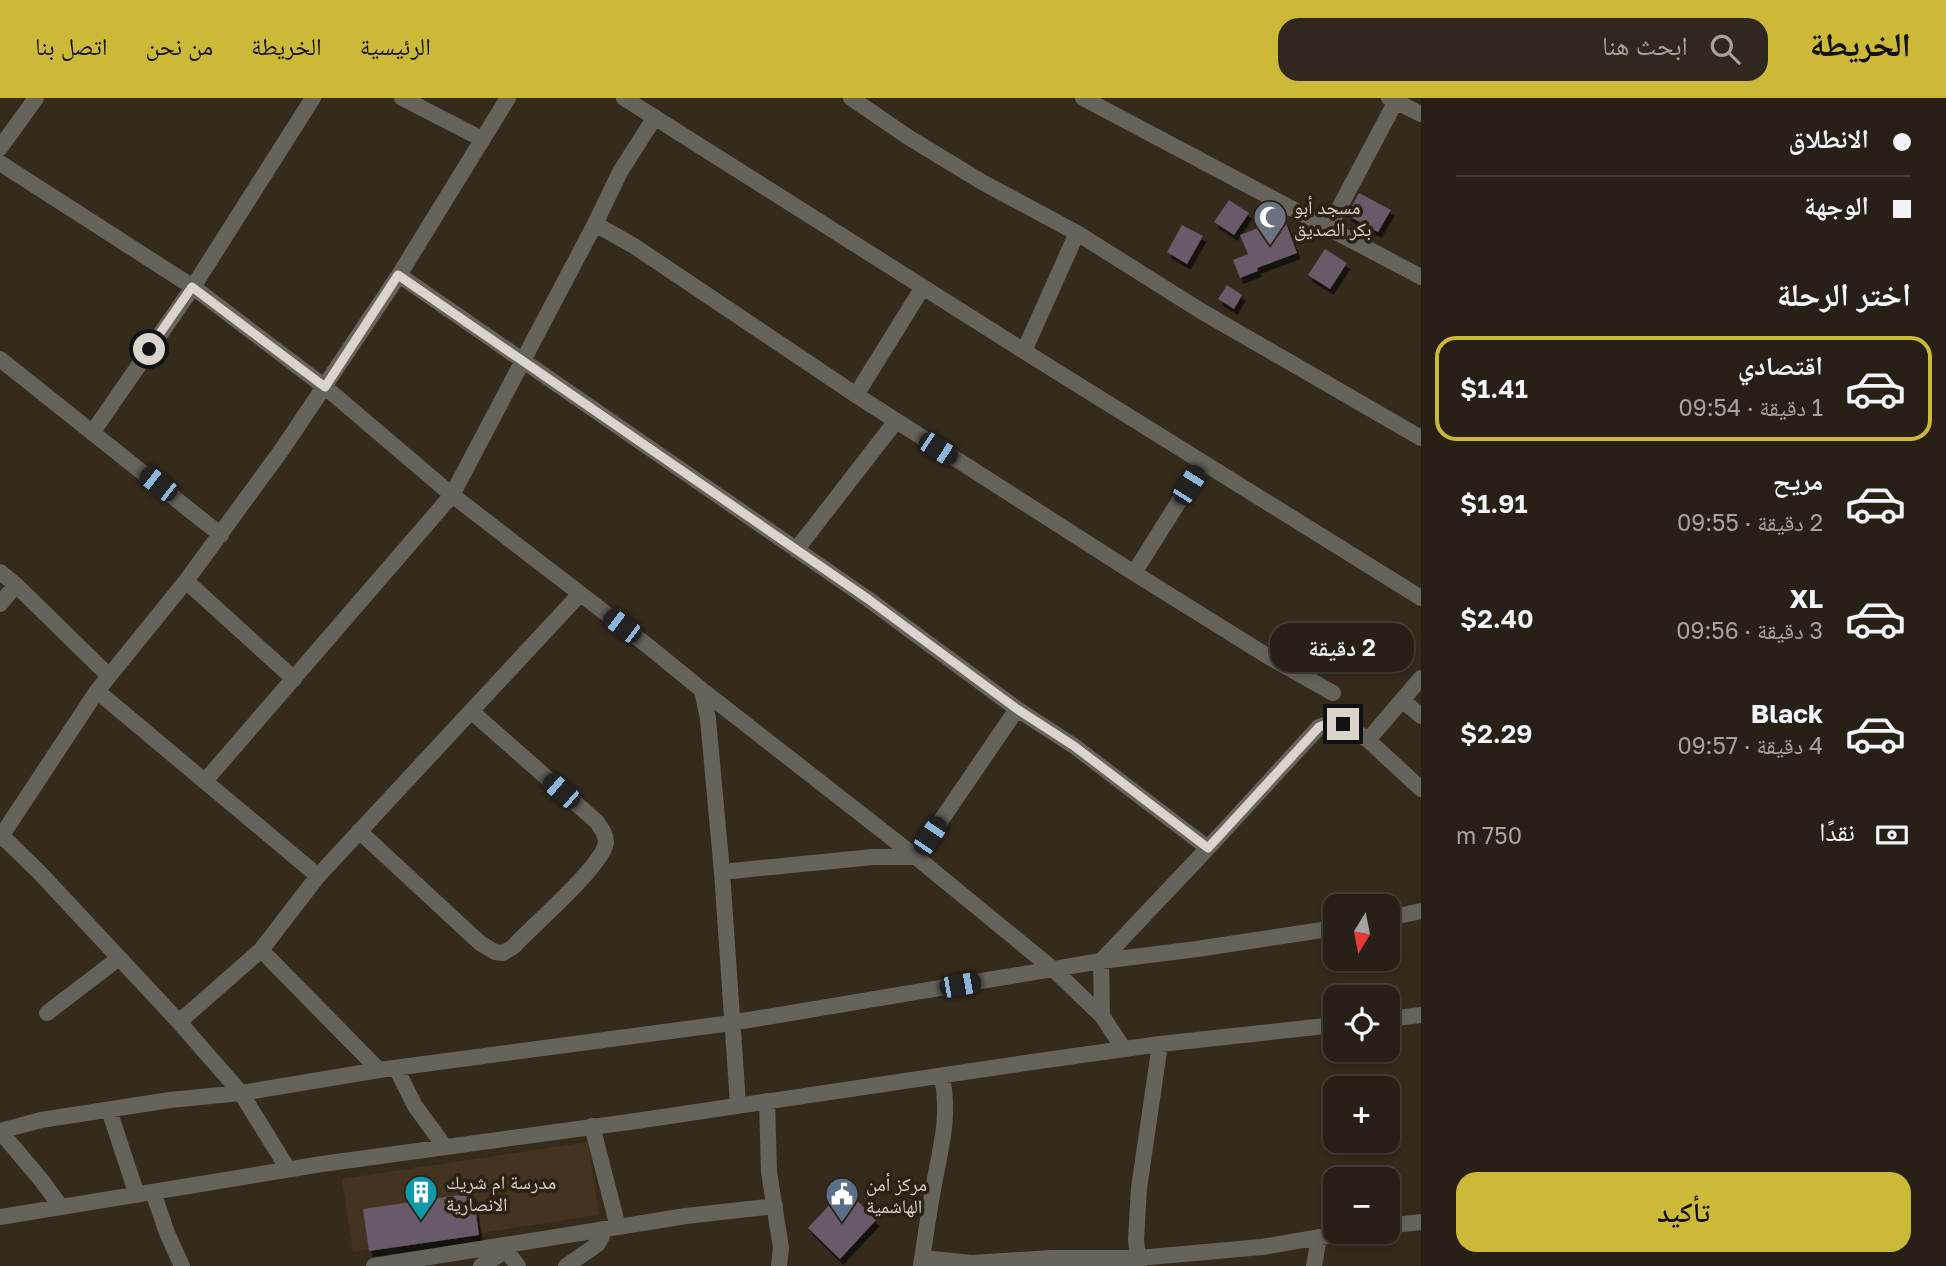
<!DOCTYPE html>
<html lang="ar">
<head>
<meta charset="utf-8">
<style>
  :root { --surface:#282016; --page:#30281f; --text:#f1f3f6; --muted:#a5a3a1; --line:#443e35; --accent:#cdb938 }
  body { margin:0; font-family:"Golos Text","Noto Naskh Arabic",sans-serif; background:var(--page); color:var(--text); direction:rtl; height:100vh; display:flex; flex-direction:column; font-size:26px; white-space:nowrap }
  * { box-sizing:border-box; margin:0 }
  p { font-size:23px; color:var(--muted) }
  .icon { flex:none; width:38px; height:38px; fill:none; stroke:currentColor; stroke-width:2; stroke-linecap:round; stroke-linejoin:round }
  .map { position:relative; flex:1; overflow:hidden; direction:ltr }
  .drawer { display:flex; flex-direction:column; background:var(--surface); width:525px }
  .drawer>* { flex:none }
  .banner { display:grid; align-content:center; height:154px; padding:0 35px; background:var(--surface) }
  .needle { width:46px; rotate:190deg }
  .tools { position:absolute; left:1323px; top:796px; display:grid; gap:14px }
  .tools a { display:grid; place-items:center; width:77px; height:77px; border-radius:14px; background:var(--surface); box-shadow:0 4px 10px #0003,0 0 0 2px var(--line); font-size:35px }
  .end { position:absolute; width:32px; height:32px; margin:-16px; border:9px solid #dbd4cc; background:#111; box-shadow:0 0 0 4px #111 }
  .from { border-radius:50% }
  .bubble { position:absolute; height:49px; border-radius:21px; background:var(--surface); box-shadow:0 4px 10px #0003,0 0 0 2px var(--line); font-size:23px; font-weight:600; line-height:49px; text-align:center; direction:rtl }
  .car { position:absolute; width:21px; height:42px; margin:-21px -10px; border-radius:9px; box-shadow:0 0 5px 2px #0007; background:linear-gradient(#222 24%,#8ab4d8 0 40%,#222 0 76%,#8ab4d8 0 86%,#222 0) }
  .banner b { display:flex; align-items:center; gap:24px; height:66px; font-size:26px }
  .banner b+b { border-top:2px solid var(--line) }
  .banner i { width:18px; height:18px; background:var(--text) }
  ul { padding:0; list-style:none }
  li { display:flex; align-items:center; gap:21px; height:105px; margin:0 14px 10px; padding:0 21px; border:4px solid transparent; border-radius:21px }
  li div { flex:1 }
  li b { display:block; font-size:26px }
  li em { font-style:normal; font-weight:600 }
  li.active { border-color:var(--accent) }
  li>.icon { width:63px; height:63px; stroke-width:1.5 }
  h2 { padding:0 35px; font-size:32px; line-height:84px }
  .pay { display:flex; align-items:center; gap:18px; height:77px; padding:0 35px; font-size:26px }
  .pay p { margin-inline-start:auto }
  .button { display:flex; gap:14px; margin-top:auto; padding:14px 35px }
  .button a { flex:1; height:80px; border-radius:21px; background:var(--accent); color:#111; font-size:28px; font-weight:600; line-height:80px; text-align:center }
  header { display:flex; align-items:center; gap:42px; box-sizing:border-box; height:98px; padding:0 35px; background:var(--accent); color:#111 }
  header strong { font-size:33px }
  nav { display:flex; gap:38px; margin-inline-start:auto; font-size:24px }
  .search { width:490px; height:63px; background:var(--page); display:flex; align-items:center; gap:18px; box-sizing:border-box; padding:0 24px; border-radius:21px; color:var(--muted); font-size:26px }
  main { display:flex; flex:1; min-height:0 }
  .map>svg:first-child { display:block }
  .built { fill:#433421 }
  .building { fill:#675a68; filter:url(#shadow) }
  .lines { fill:none; stroke-linecap:round; stroke-linejoin:round }
  .street { stroke:#66635b; stroke-width:16 }
  .route { stroke:#dbd4cc; stroke-width:9 }
  .labels { text-anchor:middle; dominant-baseline:central; stroke-width:7; stroke-linejoin:round; paint-order:stroke }
  .poi-label { font-size:19px; fill:#dbd4cc; stroke:#2b2114; text-anchor:start }
</style>
</head>
<body>
<header>
<strong>الخريطة</strong>
<div class="search"><svg class="icon" aria-label="search" viewBox="0 0 24 24"><circle cx="10" cy="10" r="6"/><path d="M15 15l6 6"/></svg>ابحث هنا</div>
<nav><a>الرئيسية</a><a>الخريطة</a><a>من نحن</a><a>اتصل بنا</a></nav>
</header>
<main>
<section class="drawer">
<div class="banner">
<b><i class="from"></i>الانطلاق</b>
<b><i></i>الوجهة</b>
</div>
<h2>اختر الرحلة</h2>
<ul>
<li class="active"><svg class="icon" aria-label="car" viewBox="0 0 24 24"><path d="M5 17H2v-5l4-1 3-4h7l3 4 3 1v5h-3M9 17h6M6 11h13"/><circle cx="7" cy="17" r="2"/><circle cx="17" cy="17" r="2"/></svg><div><b>اقتصادي</b><p>1 دقيقة · 09:54</p></div><em>$1.41</em></li>
<li><svg class="icon" aria-label="car" viewBox="0 0 24 24"><path d="M5 17H2v-5l4-1 3-4h7l3 4 3 1v5h-3M9 17h6M6 11h13"/><circle cx="7" cy="17" r="2"/><circle cx="17" cy="17" r="2"/></svg><div><b>مريح</b><p>2 دقيقة · 09:55</p></div><em>$1.91</em></li>
<li><svg class="icon" aria-label="car" viewBox="0 0 24 24"><path d="M5 17H2v-5l4-1 3-4h7l3 4 3 1v5h-3M9 17h6M6 11h13"/><circle cx="7" cy="17" r="2"/><circle cx="17" cy="17" r="2"/></svg><div><b>XL</b><p>3 دقيقة · 09:56</p></div><em>$2.40</em></li>
<li><svg class="icon" aria-label="car" viewBox="0 0 24 24"><path d="M5 17H2v-5l4-1 3-4h7l3 4 3 1v5h-3M9 17h6M6 11h13"/><circle cx="7" cy="17" r="2"/><circle cx="17" cy="17" r="2"/></svg><div><b>Black</b><p>4 دقيقة · 09:57</p></div><em>$2.29</em></li>
</ul>
<div class="pay"><svg class="icon" aria-label="cash" viewBox="0 0 24 24"><path d="M3 7h18v10H3z"/><circle cx="12" cy="12" r="2"/></svg>نقدًا<p>750 m</p></div>
<div class="button"><a>تأكيد</a></div>
</section>
<div class="map">
<svg width="1421" height="1168" viewBox="0 0 1421 1168">
  <defs>
    <filter id="shadow"><feDropShadow dx="3.5" dy="6" stdDeviation="0" flood-color="#0009"/></filter>
  </defs>
  <rect width="100%" height="100%" fill="#352b1d"/>
  <path class="built" d="M588 1044 599 1117 353 1154 342 1081Z"/>
  <path class="building" d="M1359 95 1391 112 1378 134 1347 117Z
    M1229 102 1249 115 1234 137 1214 124Z
    M1284 120 1297 155 1257 170 1258 173 1240 180 1233 162 1248 156 1240 137Z
    M1182 127 1203 138 1187 166 1167 154Z
    M1325 151 1347 165 1330 191 1308 177Z
    M1227 187 1242 197 1234 211 1218 201Z
    M845 1090 876 1122 840 1161 808 1130Z
    M473 1095 479 1137 369 1153 363 1111Z"/>
  <g class="lines">
    <path class="street" d="M402 0 482 41
      M624 0 1043 265 1421 500
      M851 0 908 39 982 84 1077 135 1201 213 1421 340
      M1083 0 1421 179
      M1389 0 1421 16
      M0 50 36 0
      M0 65 193 189 325 289 452 397 643 544 702 592 708 621 722 774 738 1006
      M595 126 620 74 655 19
      M1328 131 1396 3
      M399 177 868 501 1017 611 1074 648 1208 750
      M1024 253 1077 135
      M0 261 221 437
      M856 297 923 189
      M92 335 193 189 313 0
      M796 452 896 323
      M0 474 16 487 109 578
      M1134 475 1269 559 1333 595
      M186 483 294 581
      M0 506 16 487
      M702 592 916 759 1054 872 1102 918 1124 951
      M97 593 318 778
      M1402 602 1421 618
      M1368 642 1421 691
      M205 683 452 397 595 126 634 148 856 297 1134 475 1203 365
      M359 733 480 845 495 854 503 855 513 849C532 828 604 767 606 744 606 736 601 730 597 724L471 613
      M2 738 39 774 179 924 241 995 288 1071
      M0 740 97 593 186 483 283 350 399 177 508 0
      M722 774 873 759H916L1017 611
      M1388 820 1421 813
      M261 852 379 972
      M47 915 119 860
      M1102 918 1101 863 1208 750 1319 629C1341 620 1350 630 1368 642L1421 580
      M1388 921 1421 917
      M179 924 261 852 318 778 580 496
      M1160 946 1139 1090 1136 1142 1138 1160 1262 1149 1350 1134
      M396 970 415 1008 445 1049
      M767 1003 769 1074 781 1150 779 1168
      M109 1012 137 1097
      M592 1028 618 1129
      M0 1033 41 1022 170 1002 241 995 379 972 731 925 1101 863 1197 851 1335 830
      M0 1033 42 1083 61 1109
      M153 1094 167 1135 182 1168
      M0 1119 322 1066 636 1023 1032 964 1160 946 1335 927
      M1388 1128 1421 1124
      M503 1148 518 1168
      M922 1160 972 1165 1051 1160H1138L1139 1168
      M374 1168 686 1118 775 1108
      M481 1168 507 1152
      M566 1168 598 1146 602 1138 599 1132
      M921 1168C925 1141 929 1113 934 1086 941 1048 950 1018 942 978
      M1314 1168 1319 1139"/>
  </g>
  <g class="lines">
    <path class="route" d="M149 251 192 189 325 289 398 177 868 501 1017 611 1074 648 1208 750 1319 629 1332 624 1343 626"/>
  </g>
  <defs>
    <symbol id="mosque-pin" viewBox="-11 -11 22 30"><path d="M0 17L-7.5 6A9.5 9.5 0 1 1 7.5 6Z" fill="#6b7280" stroke="#2b2114"/><path d="M3.5-4.9A6 6 0 1 0 3.5 4.9A5 5 0 1 1 3.5-4.9Z" fill="#fff"/></symbol>
    <symbol id="building-pin" viewBox="-11 -11 22 30"><path d="M0 17L-7.5 6A9.5 9.5 0 1 1 7.5 6Z" fill="#0f9aa8" stroke="#2b2114"/><path d="M-4-6H4V6H1V3H-1V6H-4ZM-2.5-4.3h1.7v1.8h-1.7ZM.8-4.3h1.7v1.8H.8ZM-2.5-1h1.7V.8h-1.7ZM.8-1h1.7V.8H.8Z" fill="#fff"/></symbol>
    <symbol id="civic-pin" viewBox="-11 -11 22 30"><path d="M0 17L-7.5 6A9.5 9.5 0 1 1 7.5 6Z" fill="#5c6f8a" stroke="#2b2114"/><path d="M-.6-6.5H3V-4.5H.6V-3L4-1V1h2V6H-6V1h2V-1L-.6-3ZM-1.2 2.5V6h2.4V2.5Z" fill="#fff"/></symbol>
  </defs>
  <g fill-rule="evenodd">
    <use href="#mosque-pin" x="1251" y="100" width="38" height="52"/>
    <use href="#building-pin" x="402" y="1075" width="38" height="52"/>
    <use href="#civic-pin" x="823" y="1077" width="38" height="52"/>
  </g>
  <g class="labels">
    <g class="poi-label">
      <text x="1294" y="108">مسجد أبو<tspan x="1294" dy="22">بكر الصديق</tspan></text>
      <text x="446" y="1083">مدرسة ام شريك<tspan x="446" dy="22">الانصارية</tspan></text>
      <text x="866" y="1085">مركز أمن<tspan x="866" dy="22">الهاشمية</tspan></text>
    </g>
  </g>
</svg>
<div class="tools">
<a><svg class="needle" viewBox="-14 -14 28 28"><path d="M0-13l5 13h-10z" fill="#e53935"/><path d="M0 13l5-13h-10z" fill="#a5a3a1"/></svg></a>
<a><svg class="icon" aria-label="locate" viewBox="0 0 24 24"><circle cx="12" cy="12" r="6"/><path d="M12 2v4M12 18v4M2 12h4M18 12h4"/></svg></a>
<a>+</a>
<a>−</a>
</div>
<i class="end from" style="left:149px;top:251px"></i>
<i class="end" style="left:1343px;top:626px"></i>
<div class="bubble" style="left:1270px;top:525px;width:144px">2 دقيقة</div>
<i class="car" style="left:938px;top:351px;rotate:123deg"></i>
<i class="car" style="left:158px;top:386px;rotate:308deg"></i>
<i class="car" style="left:1189px;top:387px;rotate:32deg"></i>
<i class="car" style="left:622px;top:528px;rotate:307deg"></i>
<i class="car" style="left:561px;top:693px;rotate:311deg"></i>
<i class="car" style="left:930px;top:738px;rotate:34deg"></i>
<i class="car" style="left:960px;top:887px;rotate:80deg"></i>
</div>
</main>
</body>
</html>
